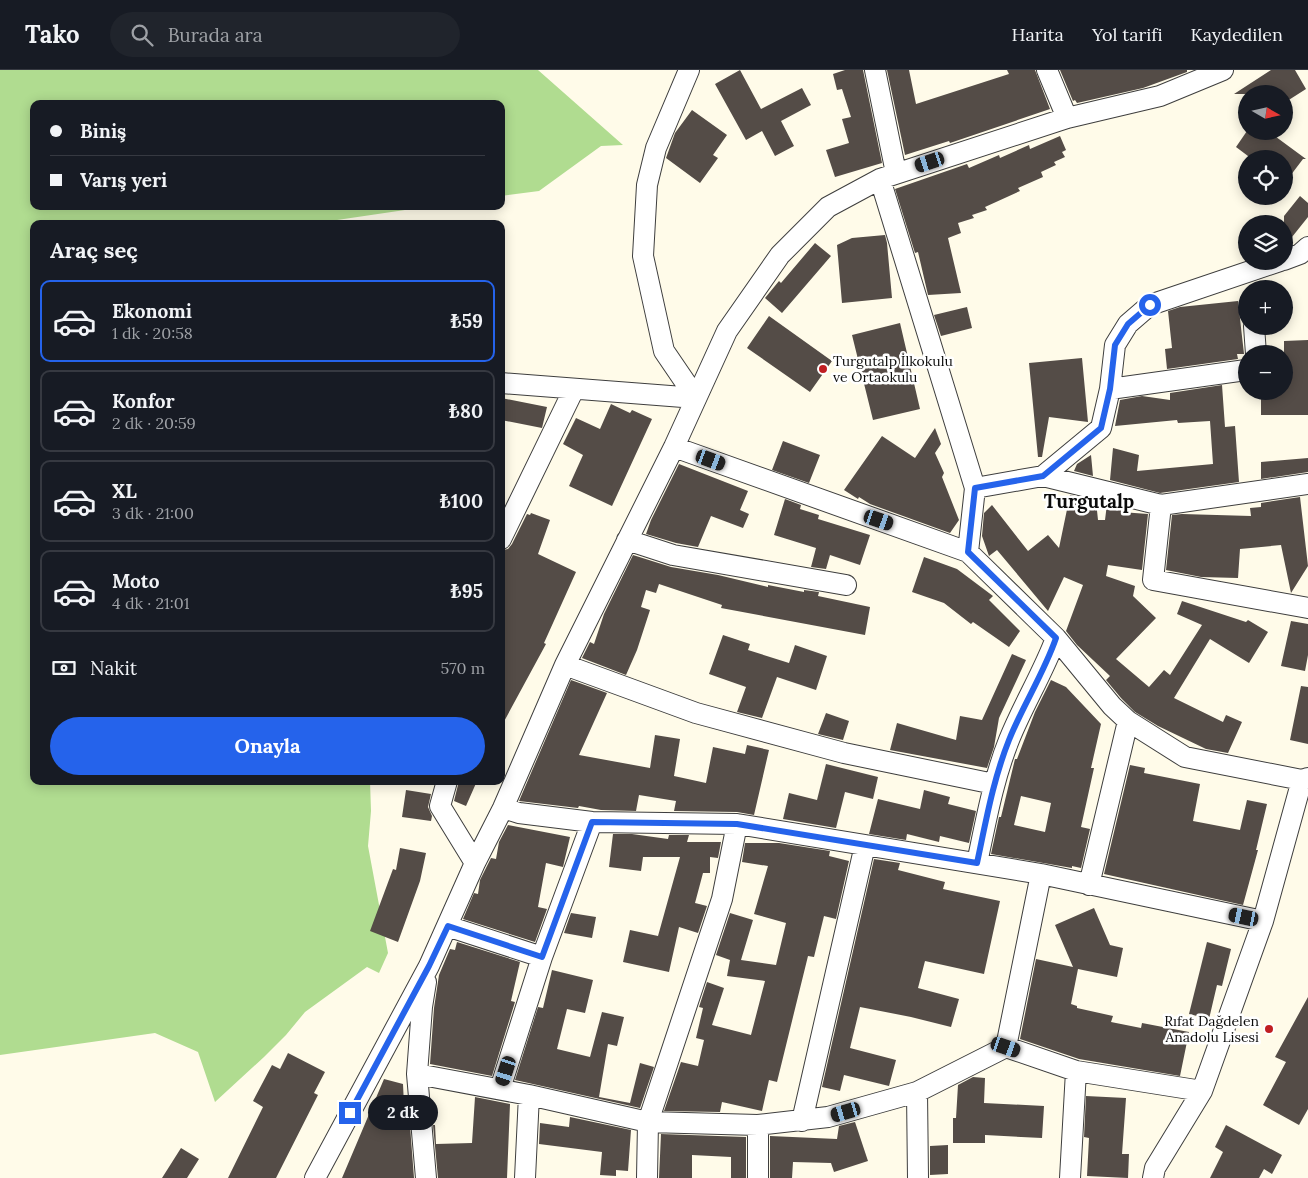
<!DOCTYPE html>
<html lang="tr">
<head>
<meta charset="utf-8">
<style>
  :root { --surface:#171b24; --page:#20242c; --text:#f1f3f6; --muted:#9ea1a6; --line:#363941; --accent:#2563eb }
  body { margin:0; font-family:Lora,serif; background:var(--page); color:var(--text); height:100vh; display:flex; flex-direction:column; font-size:19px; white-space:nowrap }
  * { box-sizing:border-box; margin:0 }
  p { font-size:16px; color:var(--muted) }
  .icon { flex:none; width:28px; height:28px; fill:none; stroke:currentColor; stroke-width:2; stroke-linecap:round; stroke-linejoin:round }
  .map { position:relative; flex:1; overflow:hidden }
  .sheet { position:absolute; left:30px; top:150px; width:475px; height:565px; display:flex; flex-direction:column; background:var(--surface); border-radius:10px; box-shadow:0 2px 12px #0003 }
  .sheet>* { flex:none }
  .banner { position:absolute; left:30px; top:30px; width:475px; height:110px; border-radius:10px; box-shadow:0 2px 12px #0003; display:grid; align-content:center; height:110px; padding:0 20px; background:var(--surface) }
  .needle { width:32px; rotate:99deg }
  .tools { position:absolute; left:1238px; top:15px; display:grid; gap:10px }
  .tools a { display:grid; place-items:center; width:55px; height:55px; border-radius:50%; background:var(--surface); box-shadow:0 2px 12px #0003; font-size:25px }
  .end { position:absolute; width:22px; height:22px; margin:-11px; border:6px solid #2563eb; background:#fff; box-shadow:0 0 0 2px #fff }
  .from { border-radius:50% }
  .bubble { position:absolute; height:35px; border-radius:18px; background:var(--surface); box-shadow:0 2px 12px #0003; font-size:16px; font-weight:700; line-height:35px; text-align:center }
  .car { position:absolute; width:15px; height:30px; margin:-15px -8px; border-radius:6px; box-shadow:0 0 4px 1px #0007; background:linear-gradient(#222 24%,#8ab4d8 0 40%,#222 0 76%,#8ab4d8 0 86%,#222 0) }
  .banner b { display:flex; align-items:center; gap:18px; height:48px; font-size:19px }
  .banner b+b { border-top:1px solid var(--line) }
  .banner i { width:12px; height:12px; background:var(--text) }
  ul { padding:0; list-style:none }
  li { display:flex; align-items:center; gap:15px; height:82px; margin:0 10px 8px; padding:0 10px; border:2px solid var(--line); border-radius:10px }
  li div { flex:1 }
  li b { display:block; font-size:19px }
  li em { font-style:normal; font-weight:700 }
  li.active { border-color:var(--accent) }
  li>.icon { width:45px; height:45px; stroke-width:1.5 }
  h2 { padding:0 20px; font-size:22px; line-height:60px }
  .pay { display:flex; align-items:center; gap:12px; height:55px; padding:0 20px; font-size:19px }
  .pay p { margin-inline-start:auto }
  .primary-button { display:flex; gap:10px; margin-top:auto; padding:10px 20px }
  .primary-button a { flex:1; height:58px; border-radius:30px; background:var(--accent); color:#fff; font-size:20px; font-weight:700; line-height:58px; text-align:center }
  header { display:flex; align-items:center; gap:30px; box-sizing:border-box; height:70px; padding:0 25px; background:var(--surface); border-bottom:1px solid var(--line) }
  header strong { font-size:24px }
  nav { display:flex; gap:28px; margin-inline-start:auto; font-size:18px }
  .search { width:350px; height:45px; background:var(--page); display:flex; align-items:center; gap:12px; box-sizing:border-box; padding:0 18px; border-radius:28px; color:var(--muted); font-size:19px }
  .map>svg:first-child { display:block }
  .forest { fill:#b0dc90 }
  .building { fill:#544c47; fill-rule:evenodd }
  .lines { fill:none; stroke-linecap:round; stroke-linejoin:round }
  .minor-casing { stroke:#3e3e3e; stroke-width:22 }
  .minor { stroke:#fff; stroke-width:20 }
  .route { stroke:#2563eb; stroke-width:6 }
  .poi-dot { fill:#c01e21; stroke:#fff; stroke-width:2 }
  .labels { text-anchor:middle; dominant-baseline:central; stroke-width:5; stroke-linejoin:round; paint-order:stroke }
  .poi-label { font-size:14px; fill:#0b0b0b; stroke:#fff; text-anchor:start }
  .district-label { font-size:19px; font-weight:bold; fill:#0b0b0b; stroke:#fff }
</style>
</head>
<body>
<header>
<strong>Tako</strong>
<div class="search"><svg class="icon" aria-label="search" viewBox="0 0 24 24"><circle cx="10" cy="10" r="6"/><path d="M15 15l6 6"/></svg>Burada ara</div>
<nav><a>Harita</a><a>Yol tarifi</a><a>Kaydedilen</a></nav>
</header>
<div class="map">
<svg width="1308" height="1108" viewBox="0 0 1308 1108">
  <rect width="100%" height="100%" fill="#fffbe9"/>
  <path class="forest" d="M0 0H538L623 75 601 76 539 121 501 126V34H34V136H432L310 154H34V711H370L371 741 368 776 388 883 379 903 367 897 305 942 286 965 264 987 215 1032 198 982 155 963 0 985Z"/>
  <path class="building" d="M740 0 761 39 802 18 811 35 781 51 794 76 775 86 762 61 746 70 715 14Z
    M845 0H863L882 93 835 107 826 80 849 73 842 49 851 47 842 19 837 20 833 4Z
    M887 0H909L916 34 1009 4 1007 0H1035L1050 39 950 73 949 71 905 85Z
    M1060 0H1187V2L1143 18 1077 33 1075 30 1073 31Z
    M1271 0H1295L1306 19 1284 33V24H1234Z
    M692 40 727 65 713 85 718 88 700 113 666 88 675 63Z
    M1247 61H1268L1306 89H1303L1284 114V89H1252L1236 77Z
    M1060 66 1066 80 1062 82 1065 87 1054 92 1056 95 1041 102 1043 107 1018 118 1020 121 985 137 987 140 972 145 974 148 958 153 961 163 948 168 961 223 928 225 918 182 915 183 895 119 967 94 969 98 999 85 1000 88 1029 75 1030 79Z
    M1300 126 1308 133V147L1284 177V146Z
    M885 165 887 173 892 228 842 233 837 175 852 168Z
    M815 173 831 186 782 243 765 228 779 211 781 213Z
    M1238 231 1244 284H1237L1238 289 1167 299 1165 279 1172 278 1168 241 1180 237Z
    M967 237 972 258 941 266 934 245Z
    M769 246 832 291 810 322 747 278Z
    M900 253 920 339 873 350 852 265Z
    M1308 270V345H1261V321H1284V271Z
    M1082 288 1088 352 1049 347 1042 387H1038L1029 293Z
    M1222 315 1225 357 1235 356 1239 412 1160 423 1110 410 1113 378 1139 385 1137 401 1213 394 1210 351 1178 353 1177 350 1115 356 1120 330 1142 326 1170 330V323Z
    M501 328 547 337 542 358 501 350Z
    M611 334 630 343 632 340 652 349 612 436 569 416 583 385 563 374 576 348 600 359Z
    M935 358 941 374 935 383 944 403 942 407 959 450 950 463 870 434 859 427 858 429 844 420 882 366 915 388Z
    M783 371 820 385 809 413 772 400Z
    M1091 385 1093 406 1074 401 1077 394Z
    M1308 388V402L1261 409V392Z
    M679 394 748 421 740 440 749 444 743 458 711 446 698 477 676 473 646 464 651 450Z
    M1070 425 1096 431 1098 450H1105L1107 434 1121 437V442L1148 444 1142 500 1108 495 1106 506 1135 516 1133 526 1156 548 1116 589 1149 617 1164 600 1170 605 1202 555 1177 544 1182 531 1246 552 1248 550 1268 562 1249 593 1210 569 1174 628 1223 652 1226 645 1242 652 1228 683 1206 679 1158 656 1135 642 1121 628 1106 610 1110 606 1077 575 1066 561 1083 515 1064 507 1048 541 997 480 989 486 982 466 984 443 992 435 1028 481 1048 465 1059 478Z
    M1300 427 1308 496 1291 523 1281 475 1240 479 1238 508 1201 507 1166 500 1172 445 1182 444 1251 446 1250 438 1261 437V433Z
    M785 429 801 435 800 439 819 445 818 449 870 465 860 495 830 485 826 499 811 497 816 478 774 465Z
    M531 443 550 450 538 484 576 502 544 573 546 574 501 657V485L503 480 508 479 512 474 527 444 530 445Z
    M633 485 671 497 718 505 768 517V515L804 522V520L819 522 818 526 870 537 865 565 721 538 722 535 659 514 656 523 646 520 641 537 650 540 637 580 626 605 582 588 590 572 594 574 604 544Z
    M924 487 957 499 993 526 989 530 1020 561 1009 577 973 552 971 554 944 533 912 522Z
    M1291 551 1308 554V585L1305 601 1281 596Z
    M723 565 750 574 748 580 789 593 795 575 827 586 816 620 777 607 762 648 737 642 746 617 709 604Z
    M1012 584 1026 590 999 648 994 677 987 698 890 680 897 653 956 670 960 646 982 650Z
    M571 610 607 623 579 685 650 698 655 665 680 669 674 706 706 713 713 677 745 684 747 675 769 680 754 745 737 742 674 741 676 731 639 725 636 741 601 740 579 736 578 738 519 731Z
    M1051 610 1066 617 1101 654 1091 698H1094L1081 757 1090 759 1081 798 1072 796V798L991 784 999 747H1001L1015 689H1017L1035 642ZM1021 726 1051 733 1045 762 1014 755Z
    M1301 616 1308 617V674L1290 670Z
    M826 643 849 651 843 670 818 664Z
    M826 694 878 707 873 729 845 722 836 758 783 749 789 723 817 730Z
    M1130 695 1145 698 1144 703 1200 714 1193 751 1240 760 1247 730 1267 734 1256 780H1258L1243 835 1104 804Z
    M459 711H477L466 736 454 731Z
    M406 720 431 724 428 737 432 746 431 751 402 747Z
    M924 720 950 727 948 734 976 741 969 773 940 766 939 772 907 764 906 770 869 764 878 729 920 739Z
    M508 755 570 767 563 797 546 793 538 837 547 839 535 872 463 849 474 823 478 824 480 810 491 788 496 789 499 772Z
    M613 764H632L668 769 669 765H689L687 772H721L718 788 710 787V803H703L695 833 707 836 698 863 679 857 669 902 623 892 630 860 658 866 680 787H643L641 801 609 797Z
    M745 773H779L830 781 829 786 849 791 836 849 824 846 814 887 808 886 777 1012 769 1010 762 1041 722 1032 720 1042 664 1041 681 992 698 996 704 970 696 968 703 938 699 937 707 912 724 918 712 955 751 965 765 911 727 906 730 890 716 885 730 843 753 850 741 890 776 895 786 853 754 844 768 796 742 792Z
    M400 778 426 783 420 811 398 872 370 861 393 799 396 800Z
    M874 789 900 793 898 800 945 812 943 819 1000 831 984 904 925 891 918 918 959 929 951 957 911 947 860 937 850 978 896 990 889 1016 844 1005 840 1021 822 1017Z
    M1094 838 1110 875 1123 878 1117 907 1078 899 1071 934 1077 936V938L1113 946 1111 952 1141 958 1142 953 1189 962 1180 1006 1079 989 1020 969 1036 889 1073 897 1055 855Z
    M571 843 596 847 592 868 564 863Z
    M457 872 520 892 511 931 515 932 492 1006 430 994 434 938 439 905 450 879 455 880Z
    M1207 872 1231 879 1222 916 1217 915 1209 949 1189 944Z
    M552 900 593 910 585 943 567 939 557 979 590 987 602 942 624 947 617 976 608 974 599 1027 630 1033 640 993 654 997 640 1038 515 1010 538 937 543 938Z
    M1308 927V1039L1299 1055 1263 1035 1286 992 1275 987Z
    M288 983 325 1002 314 1023 318 1025 276 1108H228L263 1037 253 1031 272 995 280 999Z
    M973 1007 985 1008 984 1033 1044 1036 1042 1068 985 1065V1073H953V1048H956L958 1015Z
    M384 1009 403 1014 405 1057 410 1056 414 1108H342Z
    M1086 1026 1126 1028 1122 1084H1129L1128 1108 1087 1106 1089 1068 1084 1067Z
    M475 1027 510 1034 507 1108H438L433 1055H435L436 1074 472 1073Z
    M570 1047 631 1060 628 1101 616 1100V1106L600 1105 602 1082 539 1074 540 1053 569 1057Z
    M855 1052 868 1091 834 1102 831 1093 793 1092 792 1108H770V1066L837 1069 839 1056Z
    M1226 1055 1282 1085 1272 1104 1264 1099 1259 1108H1210L1223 1082 1215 1077Z
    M661 1064 746 1067V1108H731V1087L692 1085V1108H659Z
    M948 1075V1104L930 1105V1076Z
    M181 1078 199 1089 187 1108H162Z"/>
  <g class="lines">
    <defs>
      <path id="minor" d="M689 0 656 78 647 115 643 186 664 281 696 328
        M875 0 896 103
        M1047 0 1067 48
        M880 109 975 418 968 482 1056 568 1112 636 1128 651 1185 687 1302 710 1308 708
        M1284 190 1300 184 1308 177
        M1254 256 1256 284
        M501 313 696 328
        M1110 319 1246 300
        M674 377 968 482
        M1043 406 1101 358 1110 319 1115 275 1128 254 1150 235 1280 191
        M975 418 1043 406 1161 435 1308 414
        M1161 435 1153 510 1308 538
        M501 469 574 319
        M627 470 673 485 846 515
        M565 595 696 643 844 683 994 714
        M447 711 440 736 475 793
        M503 738 519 743 592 752 737 754 1041 804 1263 851
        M977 793C986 751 993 710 1009 670 1023 635 1043 603 1056 568
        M1089 815 1128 651
        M447 856 542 887
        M1006 977 1076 1001 1202 1021
        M417 1004 529 1025 648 1052 758 1055 828 1047 917 1022 1006 977 1041 804
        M500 1019 542 887 592 752
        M917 1022 918 1108
        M802 1051 865 775
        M315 1108 429 896 475 793 503 738 565 595 674 377 727 261 780 185 828 137 880 109 1067 48 1160 26 1223 0
        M426 1108 417 1004 422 937 426 912
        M525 1108 529 1025
        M647 1108 648 1052 722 829 737 754
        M758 1108V1055
        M1070 1108 1076 1001
        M1153 1108 1155 1098 1202 1021 1263 851 1302 710"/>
    </defs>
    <use href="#minor" class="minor-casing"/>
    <use href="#minor" class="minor"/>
  </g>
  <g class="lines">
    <path class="route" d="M350 1043 429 896 448 856 542 887 592 752 737 754 977 793C986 751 993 710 1009 670 1023 635 1044 603 1056 568L968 482 975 418 1043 406 1101 358 1110 319 1115 275 1128 254 1150 235"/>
  </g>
  <g class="poi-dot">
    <circle cx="823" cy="299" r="5"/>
    <circle cx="1269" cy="959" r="5"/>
  </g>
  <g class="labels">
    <g class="poi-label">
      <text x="833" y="291">Turgutalp İlkokulu<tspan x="833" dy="16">ve Ortaokulu</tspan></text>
      <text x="1259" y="951" text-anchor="end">Rıfat Dağdelen<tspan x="1259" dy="16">Anadolu Lisesi</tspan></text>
    </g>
    <g class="district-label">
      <text x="1089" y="431">Turgutalp</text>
    </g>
  </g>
</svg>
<div class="tools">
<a><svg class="needle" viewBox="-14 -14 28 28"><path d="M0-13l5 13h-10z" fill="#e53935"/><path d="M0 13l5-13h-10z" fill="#9ea1a6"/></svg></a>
<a><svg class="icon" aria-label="locate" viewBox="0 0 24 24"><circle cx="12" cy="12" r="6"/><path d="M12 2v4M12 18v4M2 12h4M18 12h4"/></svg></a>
<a><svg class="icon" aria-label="layers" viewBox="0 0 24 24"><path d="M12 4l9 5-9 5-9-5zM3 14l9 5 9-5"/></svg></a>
<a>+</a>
<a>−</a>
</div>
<i class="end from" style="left:1150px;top:235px"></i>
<i class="end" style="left:350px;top:1043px"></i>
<div class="bubble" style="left:368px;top:1025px;width:70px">2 dk</div>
<i class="car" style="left:930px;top:92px;rotate:252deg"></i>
<i class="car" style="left:711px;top:390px;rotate:110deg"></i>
<i class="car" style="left:879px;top:450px;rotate:109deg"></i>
<i class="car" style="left:1244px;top:847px;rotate:282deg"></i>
<i class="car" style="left:1006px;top:977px;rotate:109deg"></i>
<i class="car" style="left:506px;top:1001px;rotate:198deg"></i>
<i class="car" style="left:846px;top:1042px;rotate:254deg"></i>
<div class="banner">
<b><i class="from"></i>Biniş</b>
<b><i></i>Varış yeri</b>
</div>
<section class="sheet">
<h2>Araç seç</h2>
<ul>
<li class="active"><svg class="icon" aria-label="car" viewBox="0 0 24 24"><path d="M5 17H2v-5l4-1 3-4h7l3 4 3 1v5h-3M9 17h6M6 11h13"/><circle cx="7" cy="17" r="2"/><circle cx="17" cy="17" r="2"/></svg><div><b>Ekonomi</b><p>1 dk · 20:58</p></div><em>₺59</em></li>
<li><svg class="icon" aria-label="car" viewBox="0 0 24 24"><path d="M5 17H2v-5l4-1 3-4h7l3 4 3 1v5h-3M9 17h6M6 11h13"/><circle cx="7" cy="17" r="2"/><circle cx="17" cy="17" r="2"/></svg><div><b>Konfor</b><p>2 dk · 20:59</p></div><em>₺80</em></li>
<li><svg class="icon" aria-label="car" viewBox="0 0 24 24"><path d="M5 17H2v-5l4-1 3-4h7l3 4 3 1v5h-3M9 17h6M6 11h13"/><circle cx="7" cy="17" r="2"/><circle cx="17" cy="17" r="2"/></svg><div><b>XL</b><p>3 dk · 21:00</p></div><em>₺100</em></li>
<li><svg class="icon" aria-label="car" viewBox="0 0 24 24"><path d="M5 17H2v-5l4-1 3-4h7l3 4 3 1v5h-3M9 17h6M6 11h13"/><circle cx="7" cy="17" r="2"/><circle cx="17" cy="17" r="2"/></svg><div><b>Moto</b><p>4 dk · 21:01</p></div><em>₺95</em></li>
</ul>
<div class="pay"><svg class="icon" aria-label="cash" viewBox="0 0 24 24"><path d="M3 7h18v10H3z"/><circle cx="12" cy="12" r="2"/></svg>Nakit<p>570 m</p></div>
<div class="primary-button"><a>Onayla</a></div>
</section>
</div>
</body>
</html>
